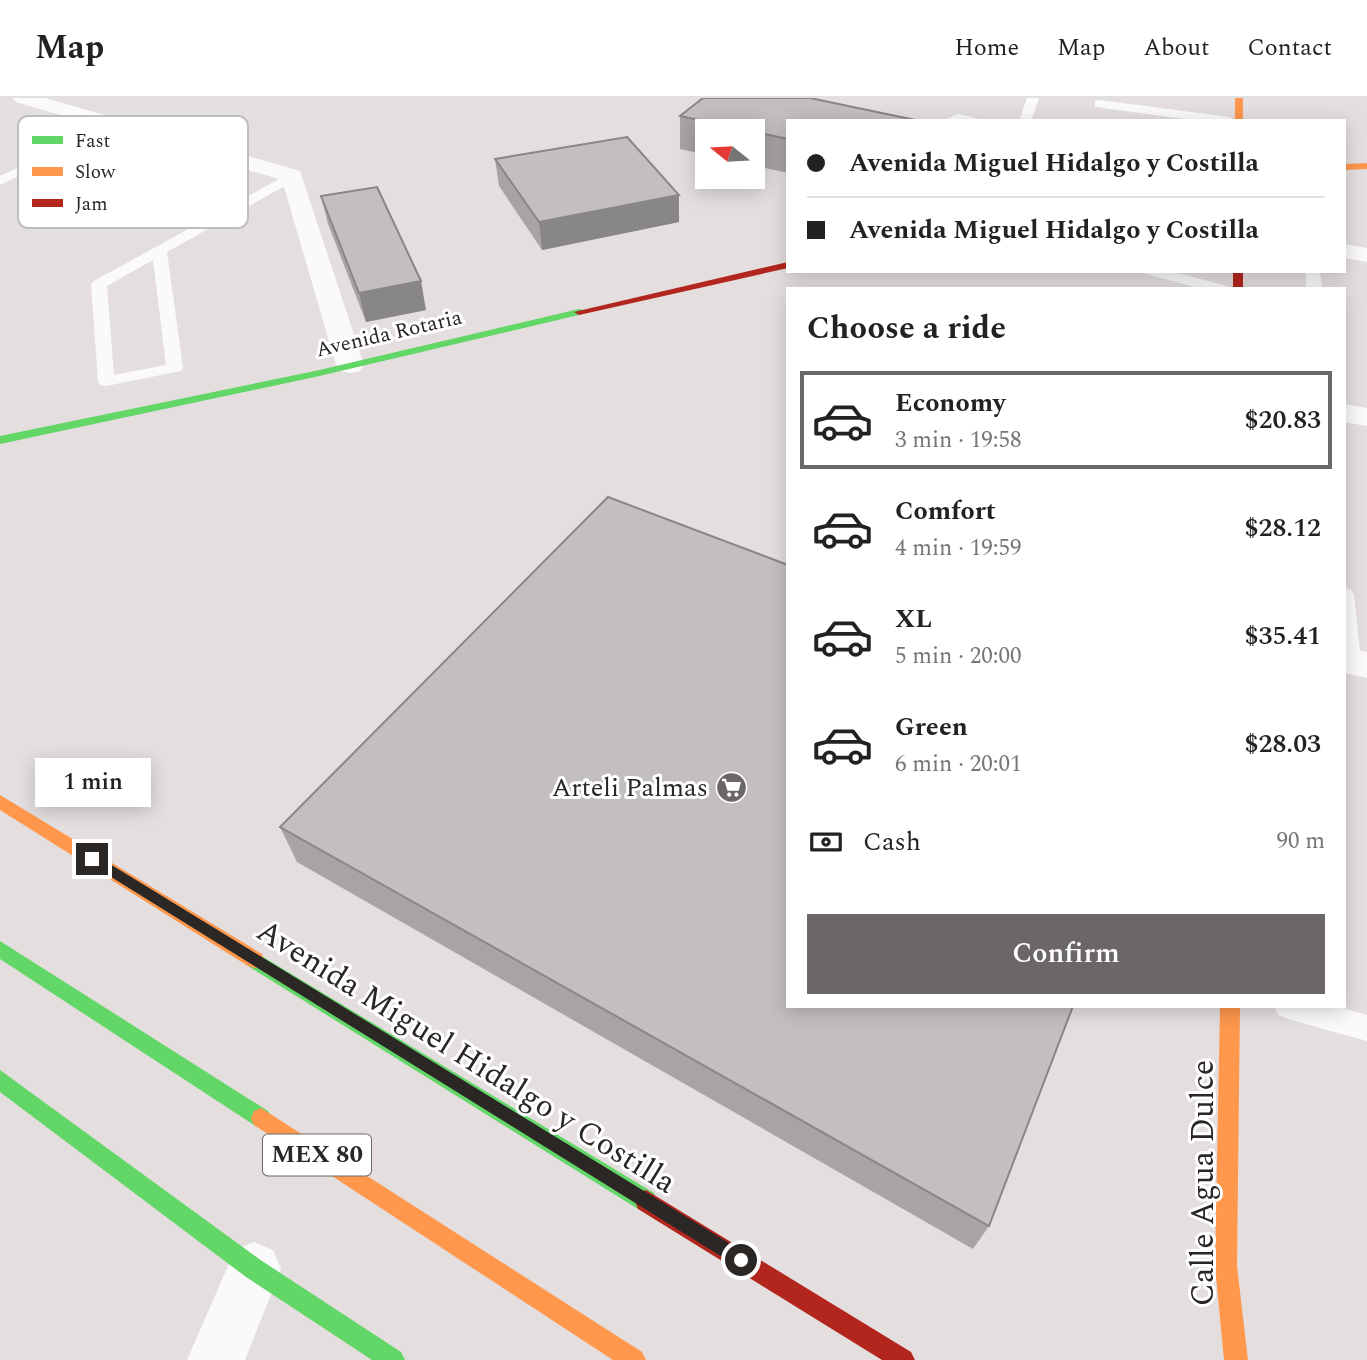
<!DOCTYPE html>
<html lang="en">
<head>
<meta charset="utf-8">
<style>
  :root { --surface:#fff; --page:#f2f2f2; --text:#222; --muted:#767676; --line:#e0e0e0; --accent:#6b6766 }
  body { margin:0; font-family:Spectral,serif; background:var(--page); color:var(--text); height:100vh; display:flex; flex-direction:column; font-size:26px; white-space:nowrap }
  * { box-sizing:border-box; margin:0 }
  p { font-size:23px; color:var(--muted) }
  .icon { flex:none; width:38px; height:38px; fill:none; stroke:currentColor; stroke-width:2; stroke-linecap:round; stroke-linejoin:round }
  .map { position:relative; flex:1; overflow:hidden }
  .side { position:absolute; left:786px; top:189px; width:560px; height:721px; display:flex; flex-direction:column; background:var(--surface); border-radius:0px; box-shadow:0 4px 18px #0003 }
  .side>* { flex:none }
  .guide { position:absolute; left:786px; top:21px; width:560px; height:154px; border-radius:0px; box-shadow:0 4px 18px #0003; display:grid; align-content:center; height:154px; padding:0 21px; background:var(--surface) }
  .needle { width:46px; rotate:288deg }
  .controls { position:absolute; left:695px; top:21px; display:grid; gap:14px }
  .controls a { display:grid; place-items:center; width:70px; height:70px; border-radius:0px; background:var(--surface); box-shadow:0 4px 18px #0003; font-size:35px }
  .end { position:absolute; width:32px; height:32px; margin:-16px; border:9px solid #2a2725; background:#fff; box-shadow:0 0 0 4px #fff }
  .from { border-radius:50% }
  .bubble { position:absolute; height:49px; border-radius:0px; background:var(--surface); box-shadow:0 4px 18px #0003; font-size:23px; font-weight:600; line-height:49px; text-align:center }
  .guide b { display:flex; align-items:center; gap:24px; height:66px; font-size:26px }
  .guide b+b { border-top:2px solid var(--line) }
  .guide i { width:18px; height:18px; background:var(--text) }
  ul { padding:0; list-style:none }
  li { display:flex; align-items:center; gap:21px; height:98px; margin:0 14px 10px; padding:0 7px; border:4px solid transparent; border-radius:0px }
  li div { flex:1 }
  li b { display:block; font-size:26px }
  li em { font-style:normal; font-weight:600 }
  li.on { border-color:var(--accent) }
  li>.icon { width:63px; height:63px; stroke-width:1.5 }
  h2 { padding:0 21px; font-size:32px; line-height:84px }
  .pay { display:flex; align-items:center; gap:18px; height:77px; padding:0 21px; font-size:26px }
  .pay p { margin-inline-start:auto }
  .primary-button { display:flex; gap:14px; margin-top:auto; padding:14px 21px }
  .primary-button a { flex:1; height:80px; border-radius:0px; background:var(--accent); color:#fff; font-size:28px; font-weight:600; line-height:80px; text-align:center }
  header { display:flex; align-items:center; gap:42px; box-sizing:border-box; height:98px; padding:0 35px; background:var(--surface); border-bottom:2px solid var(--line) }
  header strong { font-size:33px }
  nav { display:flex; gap:38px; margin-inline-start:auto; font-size:24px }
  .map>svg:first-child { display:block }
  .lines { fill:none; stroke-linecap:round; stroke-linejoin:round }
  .lane { fill:#fbfafa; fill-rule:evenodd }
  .street { fill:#fbfafa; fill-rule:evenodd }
  .fast { fill:#63d668; fill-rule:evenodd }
  .slow { fill:#ff974d; fill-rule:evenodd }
  .jam { fill:#b3261e; fill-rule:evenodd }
  .wall { fill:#a8a4a5 }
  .shaded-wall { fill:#888686 }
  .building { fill:#c3bfc0; stroke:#888686; stroke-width:2 }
  .route { fill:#2a2725 }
  .labels { text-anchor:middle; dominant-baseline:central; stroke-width:6; stroke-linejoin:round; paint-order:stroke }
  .far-street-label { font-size:21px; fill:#2a2725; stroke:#fff }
  .shield { fill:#fff; stroke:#6a6866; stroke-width:2 }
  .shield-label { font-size:24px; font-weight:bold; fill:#2a2725 }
  .poi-label { font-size:26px; fill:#2a2725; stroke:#fff; text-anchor:end }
  .near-street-label { font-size:32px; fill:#2a2725; stroke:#fff }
  .key { fill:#fff; stroke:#bfbebe; stroke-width:2 }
  .key-label { font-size:19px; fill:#2a2725 }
</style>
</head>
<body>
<header>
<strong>Map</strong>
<nav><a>Home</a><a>Map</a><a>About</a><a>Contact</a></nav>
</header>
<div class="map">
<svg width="1367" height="1262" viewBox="0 0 1367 1262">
  <rect width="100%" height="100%" fill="#e4dfde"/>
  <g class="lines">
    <path class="lane" d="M1027 0H1039L1031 23H1019Z
      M1099 2 1230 19 1236 23H1200L1095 9V3Z
      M958 16 988 23H942Z
      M73 44 77 45V51L0 87V78Z
      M292 74 297 75V81L167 154 183 270 181 273 106 288 100 287 98 283 91 186 94 183ZM153 162 166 267 114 277 107 188Z
      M1144 173H1170L1227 188 1229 191H1203L1146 176Z
      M1306 173H1320L1322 191H1306Z
      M1344 490 1351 492 1354 497 1361 563 1358 569H1344Z
      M1274 908H1336L1367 917V943L1288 921 1278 917Z"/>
    <path class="street" d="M13 0H45L300 73 364 267 360 273 350 275 340 273 336 267 282 82 16 4Z
      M1344 146 1367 150V164L1344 160Z
      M1344 306 1367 310V328L1344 324Z
      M1344 549 1367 554V580L1344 575Z
      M254 1144 273 1152 281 1171 245 1262H187L235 1152Z"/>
    <path class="fast" d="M579 211 583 212V216L315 279 0 346V338L315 273Z
      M0 843 268 1013 271 1020 268 1027 261 1030 254 1027 0 861Z
      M255 854 654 1095 657 1103 654 1111 646 1114 638 1111 248 868 246 862 248 856Z
      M0 972 262 1163 401 1254 405 1262H372L246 1179 0 994Z"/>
    <path class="slow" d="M1235 0H1243V23H1235Z
      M1367 65V71L1344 72V66Z
      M0 697 262 856 264 862 262 868 255 870 248 868 0 712Z
      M1220 908H1240L1237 1168 1248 1262H1224L1215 1168Z
      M261 1010 642 1254 646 1262H613L254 1027 251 1020 254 1013Z"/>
    <path class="jam" d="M788 164V170L579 217 574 214Z
      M1233 173H1243V191H1233Z
      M646 1092 911 1254 915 1262H882L638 1111 635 1103 638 1095Z"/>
  </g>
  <path class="wall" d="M680 18 788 23V75L752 67V33H707V57L680 51Z
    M495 61 679 97V124L542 152 499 88Z
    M321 98 426 212 366 224 328 126Z
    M280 729 989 1128 973 1151 297 764Z"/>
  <path class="shaded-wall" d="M679 97V124L542 152 539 124Z
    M421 183 426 212 366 224 359 195Z"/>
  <path class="building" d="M703 0H810L920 23H788V41L680 18Z
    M627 39 679 97 539 124 495 61Z
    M377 89 421 183 359 195 321 98Z
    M608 399 788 467V908H1073L989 1128 280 729Z"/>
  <path class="route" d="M92 755 747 1156 749 1162 747 1167 741 1170 735 1167 87 764 86 761Z"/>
  <defs>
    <symbol id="supermarket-disc" viewBox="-11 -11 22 22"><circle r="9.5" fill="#6b6766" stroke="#fff"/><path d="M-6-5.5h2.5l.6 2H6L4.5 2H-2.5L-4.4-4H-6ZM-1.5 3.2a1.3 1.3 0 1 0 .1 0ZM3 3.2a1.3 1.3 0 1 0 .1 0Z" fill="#fff"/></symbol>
  </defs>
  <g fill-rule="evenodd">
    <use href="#supermarket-disc" x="714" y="672" width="35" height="35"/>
  </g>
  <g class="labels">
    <g class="far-street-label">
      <text transform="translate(389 236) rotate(-13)">Avenida Rotaria</text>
    </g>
    <rect class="shield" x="263" y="1036.5" width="108" height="41" rx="5"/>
    <g class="shield-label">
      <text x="317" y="1057">MEX 80</text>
    </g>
    <g class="poi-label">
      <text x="708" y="690">Arteli Palmas</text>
    </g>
    <g class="near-street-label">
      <text transform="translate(466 959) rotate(32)">Avenida Miguel Hidalgo y Costilla</text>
      <text transform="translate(1203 1085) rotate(-90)">Calle Agua Dulce</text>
    </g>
  </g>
  <rect x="18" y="18" width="230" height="112" rx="10" class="key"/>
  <rect x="32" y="38" width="31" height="8" fill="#63d668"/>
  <rect x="32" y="69" width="31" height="9" fill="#ff974d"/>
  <rect x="32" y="101" width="31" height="8" fill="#b3261e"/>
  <g class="key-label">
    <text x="75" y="49">Fast</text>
    <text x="75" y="80">Slow</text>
    <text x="75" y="112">Jam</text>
  </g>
</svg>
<div class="controls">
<a><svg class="needle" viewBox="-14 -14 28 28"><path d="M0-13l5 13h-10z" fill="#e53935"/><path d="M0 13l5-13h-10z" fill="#767676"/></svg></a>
</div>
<i class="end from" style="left:741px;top:1162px"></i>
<i class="end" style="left:92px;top:761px"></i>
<div class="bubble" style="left:35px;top:660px;width:116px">1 min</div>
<div class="guide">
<b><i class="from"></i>Avenida Miguel Hidalgo y Costilla</b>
<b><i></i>Avenida Miguel Hidalgo y Costilla</b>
</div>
<section class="side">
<h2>Choose a ride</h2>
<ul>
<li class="on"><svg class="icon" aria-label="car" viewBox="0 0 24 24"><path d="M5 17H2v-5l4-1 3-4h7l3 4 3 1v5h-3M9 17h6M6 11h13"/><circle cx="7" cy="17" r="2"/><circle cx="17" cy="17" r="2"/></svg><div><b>Economy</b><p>3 min · 19:58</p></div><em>$20.83</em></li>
<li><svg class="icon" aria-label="car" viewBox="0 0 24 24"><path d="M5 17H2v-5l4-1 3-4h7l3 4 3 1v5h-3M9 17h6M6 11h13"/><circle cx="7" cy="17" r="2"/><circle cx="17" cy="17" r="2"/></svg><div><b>Comfort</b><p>4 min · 19:59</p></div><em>$28.12</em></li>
<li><svg class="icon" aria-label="car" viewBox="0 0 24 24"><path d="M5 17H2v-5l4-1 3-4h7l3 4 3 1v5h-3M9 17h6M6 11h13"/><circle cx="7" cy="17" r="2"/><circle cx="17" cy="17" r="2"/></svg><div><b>XL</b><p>5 min · 20:00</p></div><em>$35.41</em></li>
<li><svg class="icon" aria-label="car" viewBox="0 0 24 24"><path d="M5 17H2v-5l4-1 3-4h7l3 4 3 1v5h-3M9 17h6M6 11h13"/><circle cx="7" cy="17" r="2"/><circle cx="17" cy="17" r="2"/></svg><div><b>Green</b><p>6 min · 20:01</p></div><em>$28.03</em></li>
</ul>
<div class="pay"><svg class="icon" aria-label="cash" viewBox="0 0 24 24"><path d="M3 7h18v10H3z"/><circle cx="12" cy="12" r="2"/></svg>Cash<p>90 m</p></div>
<div class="primary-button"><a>Confirm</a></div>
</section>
</div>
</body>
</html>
